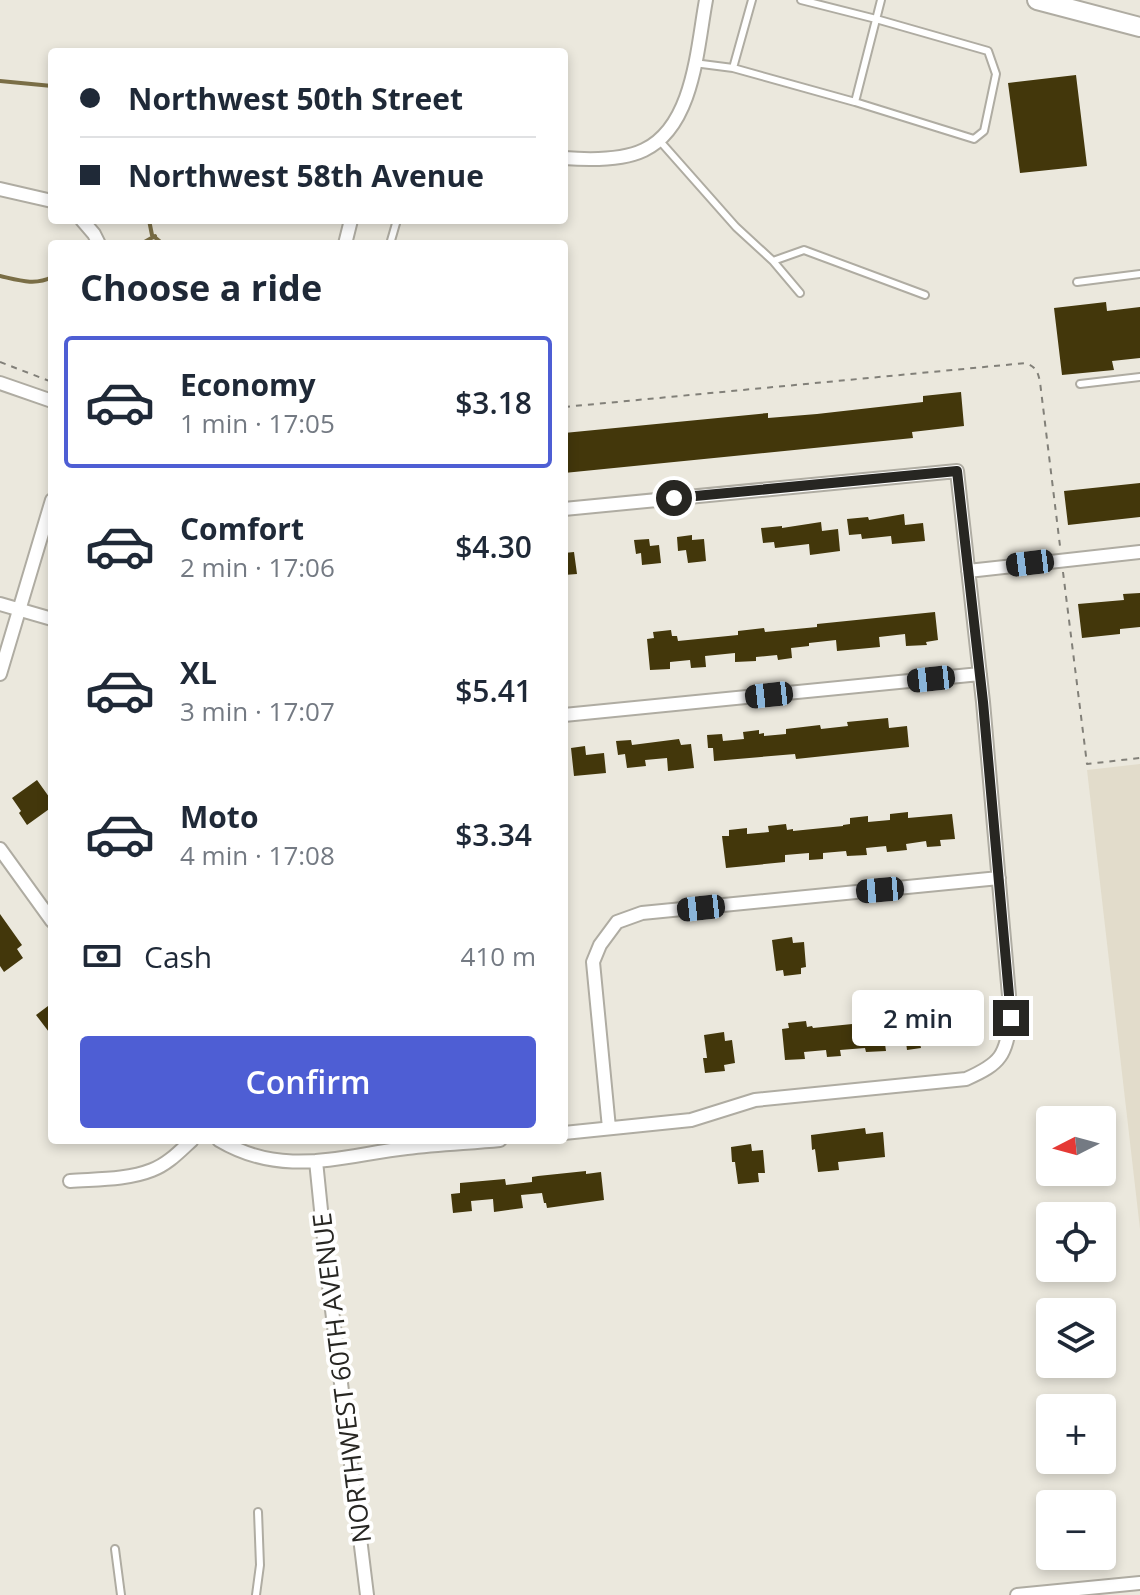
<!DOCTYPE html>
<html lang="en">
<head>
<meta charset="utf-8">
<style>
  :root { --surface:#fff; --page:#f2f2f3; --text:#1f2937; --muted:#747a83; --line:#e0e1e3; --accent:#4e5ed4 }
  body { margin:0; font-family:"Open Sans",sans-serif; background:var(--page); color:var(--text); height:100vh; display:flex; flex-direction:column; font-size:30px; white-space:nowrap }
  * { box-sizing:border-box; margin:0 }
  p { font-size:26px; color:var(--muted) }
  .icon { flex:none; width:44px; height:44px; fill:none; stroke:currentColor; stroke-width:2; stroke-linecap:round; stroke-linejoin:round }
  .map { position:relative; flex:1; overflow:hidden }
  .drawer { position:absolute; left:48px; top:240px; width:520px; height:904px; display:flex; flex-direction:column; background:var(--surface); border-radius:8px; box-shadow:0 4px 12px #0003 }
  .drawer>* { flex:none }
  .guide { position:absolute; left:48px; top:48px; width:520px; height:176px; border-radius:8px; box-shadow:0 4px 12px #0003; display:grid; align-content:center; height:176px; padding:0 32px; background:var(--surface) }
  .needle { width:52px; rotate:264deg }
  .tools { position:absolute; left:1036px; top:1106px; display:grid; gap:16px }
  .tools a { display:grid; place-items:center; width:80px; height:80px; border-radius:8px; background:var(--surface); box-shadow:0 4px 12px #0003; font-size:40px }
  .end { position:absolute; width:36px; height:36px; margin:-18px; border:10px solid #272622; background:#fff; box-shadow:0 0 0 4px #fff }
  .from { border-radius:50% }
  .bubble { position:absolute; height:56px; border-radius:8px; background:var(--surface); box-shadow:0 4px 12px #0003; font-size:26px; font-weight:600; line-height:56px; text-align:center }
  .car { position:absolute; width:24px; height:48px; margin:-24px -12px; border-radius:10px; box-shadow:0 0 6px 2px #0007; background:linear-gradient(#222 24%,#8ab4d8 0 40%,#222 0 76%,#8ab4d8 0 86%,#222 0) }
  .guide b { display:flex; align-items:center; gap:28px; height:76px; font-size:30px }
  .guide b+b { border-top:2px solid var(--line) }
  .guide i { width:20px; height:20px; background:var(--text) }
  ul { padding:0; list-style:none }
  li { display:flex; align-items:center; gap:24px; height:132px; margin:0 16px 12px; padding:0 16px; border:4px solid transparent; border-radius:8px }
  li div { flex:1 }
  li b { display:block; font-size:30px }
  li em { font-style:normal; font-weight:600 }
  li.active { border-color:var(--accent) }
  li>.icon { width:72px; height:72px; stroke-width:1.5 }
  h2 { padding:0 32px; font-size:36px; line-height:96px }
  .pay { display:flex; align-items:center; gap:20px; height:88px; padding:0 32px; font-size:30px }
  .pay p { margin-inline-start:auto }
  .action { display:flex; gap:16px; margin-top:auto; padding:16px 32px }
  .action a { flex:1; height:92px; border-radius:8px; background:var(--accent); color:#fff; font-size:32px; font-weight:600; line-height:92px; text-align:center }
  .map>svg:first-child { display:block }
  .built { fill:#e2dccb }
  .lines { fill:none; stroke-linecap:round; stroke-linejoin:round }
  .stream { stroke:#7a6e46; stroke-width:4 }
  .building { fill:#43370b }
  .lane-casing { stroke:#afaca2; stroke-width:10 }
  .street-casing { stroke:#afaca2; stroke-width:16 }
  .secondary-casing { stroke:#afaca2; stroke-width:22 }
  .path { stroke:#828079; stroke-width:2; stroke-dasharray:6 6; stroke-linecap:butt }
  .lane { stroke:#fff; stroke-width:6 }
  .street { stroke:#fff; stroke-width:12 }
  .secondary { stroke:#fff; stroke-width:18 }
  .route { stroke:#272622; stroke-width:10 }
  .labels { text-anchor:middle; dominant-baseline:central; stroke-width:8; stroke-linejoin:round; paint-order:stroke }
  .street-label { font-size:26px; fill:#272622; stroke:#fff }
</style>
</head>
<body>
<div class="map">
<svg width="1140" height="1595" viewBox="0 0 1140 1595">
  <rect width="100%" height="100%" fill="#ebe8dd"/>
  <path class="built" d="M1140 764V1229L1087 770Z"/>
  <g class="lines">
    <path class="stream" d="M0 81 52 86
      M149 220 152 235 163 244
      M141 244 155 236
      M0 276C18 280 35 286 52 277"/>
  </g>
  <path class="building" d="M1076 75 1087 166 1020 173 1008 83Z
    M1106 302 1107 311 1140 307V358L1112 361 1114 370 1062 375 1054 308Z
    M961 392 964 426 912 432 913 438 564 473V433L768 413V418L817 414 923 402V396Z
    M1140 483V517L1068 525 1064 491Z
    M904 514 905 525 923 523 925 541 892 544 891 536 862 539 861 534 849 535 847 519 868 517 869 520Z
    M821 522 822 531 838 529 840 551 810 555 809 544 775 548 774 542 763 543 761 528 782 526V528Z
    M692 535V540L704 539 706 561 688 563 686 550 678 551 677 537Z
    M649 539 650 546 659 545 661 563 642 565 641 553 636 554 634 540Z
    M574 552 577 574 564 575V553Z
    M1140 593V627L1120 629V634L1082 638 1078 604 1124 600 1123 594Z
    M935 612 938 640 926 642 927 645 906 646 905 634 879 637 880 647 837 651 836 640 809 643V646L791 648 792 658 778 660 777 655 756 657V661L735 662V653L705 656 706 667 691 668 690 660 670 662V669L650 670 647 639 654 638 653 632 671 630 672 636H677L678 641 738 635V631L764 628 765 632 817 627V624Z
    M888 718 889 728 907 726 909 747 796 759 795 754 714 761 713 748H708L707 735 722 734 723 741 744 739 743 732 759 730V734L764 733V736L786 734V729L820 725 821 729 848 726 847 722Z
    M679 739 681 745 691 744 694 768 668 771 667 758 645 760 646 766 627 768 625 754 618 755 616 741 631 740 632 745Z
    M585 746 586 755 604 753 606 773 574 776 571 748Z
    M37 780 52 801V807L27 825 19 813 21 811 12 798Z
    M908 812V818L952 814 955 839 940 840 941 846 927 847 926 841 906 844 907 850 887 852 886 846 866 848 867 855 847 856 846 851 823 853V859L809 860V853L785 855V862L726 868 722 836H729V830L747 828V834L769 832 768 826 786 824 787 830 793 829V831L843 826V825L850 824V818L868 816V822L890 820V814Z
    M0 914 22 945 17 949 23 958 4 972 0 966Z
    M792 937 793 943 804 942 806 967 801 968V974L784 976 783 970 776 971 772 940Z
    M52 1003V1036L36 1015Z
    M887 1013V1019L893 1018V1020L932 1016 935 1041 920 1043 921 1048 907 1050 906 1042 885 1044 886 1051 866 1052 865 1048 840 1050 841 1056 827 1057 826 1050 804 1052 805 1059 785 1060 782 1029 789 1028 788 1023 806 1021 807 1027 812 1026 813 1028 862 1023V1021L869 1020V1015Z
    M724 1032 725 1041 732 1040 735 1063 724 1065 725 1071 705 1073 703 1058H707L704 1035Z
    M865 1128 866 1134 883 1132 885 1157 838 1162 839 1170 818 1172 815 1149 812 1150 811 1135Z
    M751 1144 752 1151 763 1150 765 1173H758L759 1182 738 1184 735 1162H732L731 1147Z
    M586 1171V1174L601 1172 604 1200 547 1208 546 1203H544L542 1193 521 1195 523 1208 494 1212 493 1199 471 1201 472 1211 453 1213 451 1194 460 1193V1183L505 1179 506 1185 532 1182V1177L538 1176Z"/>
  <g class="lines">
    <defs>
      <path id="lane" d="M752 0 733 68 855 102 974 139 984 131 996 74 988 51 876 19 801 0
        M694 63 733 68
        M855 102 881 0
        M659 140 736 227 773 261 800 293
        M390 244 397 220
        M773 261 804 250 925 295
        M1077 282 1140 274
        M1080 384 1140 377
        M115 1549 121 1595
        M256 1595 260 1565 258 1512"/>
      <path id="street" d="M564 158C589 160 621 161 644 150 694 126 697 48 706 0
        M0 189 52 201
        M82 220 94 234 99 244
        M345 244 351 220
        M0 383 52 401
        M564 509 957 471 983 702 1011 1018C1005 1056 1002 1063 966 1079L755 1100 691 1120 564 1133
        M968 571 1140 552
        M0 604 52 619
        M0 674 52 500
        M564 715 980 674
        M0 849 52 921
        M609 1128 593 962 600 945 617 922 642 913 999 878
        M219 1140C283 1178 339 1156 407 1148 438 1144 469 1143 500 1140
        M316 1161 327 1269 367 1595
        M70 1181C96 1179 127 1180 152 1170 168 1164 180 1151 192 1140
        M1017 1595 1140 1583"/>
      <path id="secondary" d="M1037 0 1140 27"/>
    </defs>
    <use href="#lane" class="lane-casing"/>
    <use href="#street" class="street-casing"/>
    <use href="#secondary" class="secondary-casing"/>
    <path class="path" d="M0 362 52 382
      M564 407 1026 363C1036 367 1038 372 1040 382L1060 546
      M1063 572 1087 764 1140 758"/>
    <use href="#lane" class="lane"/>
    <use href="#street" class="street"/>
    <use href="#secondary" class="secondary"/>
  </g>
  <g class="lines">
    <path class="route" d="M674 498 957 471 983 702 1011 1018"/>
  </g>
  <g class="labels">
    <g class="street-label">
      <text transform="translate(341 1378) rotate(-97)">NORTHWEST 60TH AVENUE</text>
    </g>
  </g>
</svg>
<div class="tools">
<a><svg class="needle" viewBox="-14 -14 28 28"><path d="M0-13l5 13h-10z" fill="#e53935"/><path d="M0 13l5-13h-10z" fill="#747a83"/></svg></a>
<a><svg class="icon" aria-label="locate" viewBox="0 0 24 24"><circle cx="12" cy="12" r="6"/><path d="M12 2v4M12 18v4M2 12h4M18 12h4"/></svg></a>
<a><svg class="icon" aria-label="layers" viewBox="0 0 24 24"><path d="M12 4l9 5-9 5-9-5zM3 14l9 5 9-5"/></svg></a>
<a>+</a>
<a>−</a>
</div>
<i class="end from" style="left:674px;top:498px"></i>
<i class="end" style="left:1011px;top:1018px"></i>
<div class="bubble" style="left:852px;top:990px;width:132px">2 min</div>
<i class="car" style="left:1030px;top:563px;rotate:263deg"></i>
<i class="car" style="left:931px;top:679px;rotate:264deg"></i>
<i class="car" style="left:769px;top:695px;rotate:264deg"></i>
<i class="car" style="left:880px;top:890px;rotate:265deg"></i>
<i class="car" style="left:701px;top:908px;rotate:264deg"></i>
<div class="guide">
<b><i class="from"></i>Northwest 50th Street</b>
<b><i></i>Northwest 58th Avenue</b>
</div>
<section class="drawer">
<h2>Choose a ride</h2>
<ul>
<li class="active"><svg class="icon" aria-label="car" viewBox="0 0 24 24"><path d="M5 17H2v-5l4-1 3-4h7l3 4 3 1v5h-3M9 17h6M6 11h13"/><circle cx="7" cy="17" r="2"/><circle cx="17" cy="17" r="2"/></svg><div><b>Economy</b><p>1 min · 17:05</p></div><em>$3.18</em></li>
<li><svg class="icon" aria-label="car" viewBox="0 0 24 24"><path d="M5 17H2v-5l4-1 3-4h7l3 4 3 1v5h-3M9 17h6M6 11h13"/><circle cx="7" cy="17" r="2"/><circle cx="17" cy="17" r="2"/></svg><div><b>Comfort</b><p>2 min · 17:06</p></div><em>$4.30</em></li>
<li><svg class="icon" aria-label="car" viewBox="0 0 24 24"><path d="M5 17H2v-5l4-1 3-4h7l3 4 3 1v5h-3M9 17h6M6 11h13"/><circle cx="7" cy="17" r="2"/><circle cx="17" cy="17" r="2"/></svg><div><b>XL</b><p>3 min · 17:07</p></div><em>$5.41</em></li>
<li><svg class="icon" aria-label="car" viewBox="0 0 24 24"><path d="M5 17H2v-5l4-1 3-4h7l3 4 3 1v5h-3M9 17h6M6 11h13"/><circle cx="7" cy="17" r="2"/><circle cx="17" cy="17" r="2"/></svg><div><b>Moto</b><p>4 min · 17:08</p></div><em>$3.34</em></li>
</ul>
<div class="pay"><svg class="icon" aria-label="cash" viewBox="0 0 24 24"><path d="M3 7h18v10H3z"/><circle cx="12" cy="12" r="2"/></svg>Cash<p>410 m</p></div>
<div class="action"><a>Confirm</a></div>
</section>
</div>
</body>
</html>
